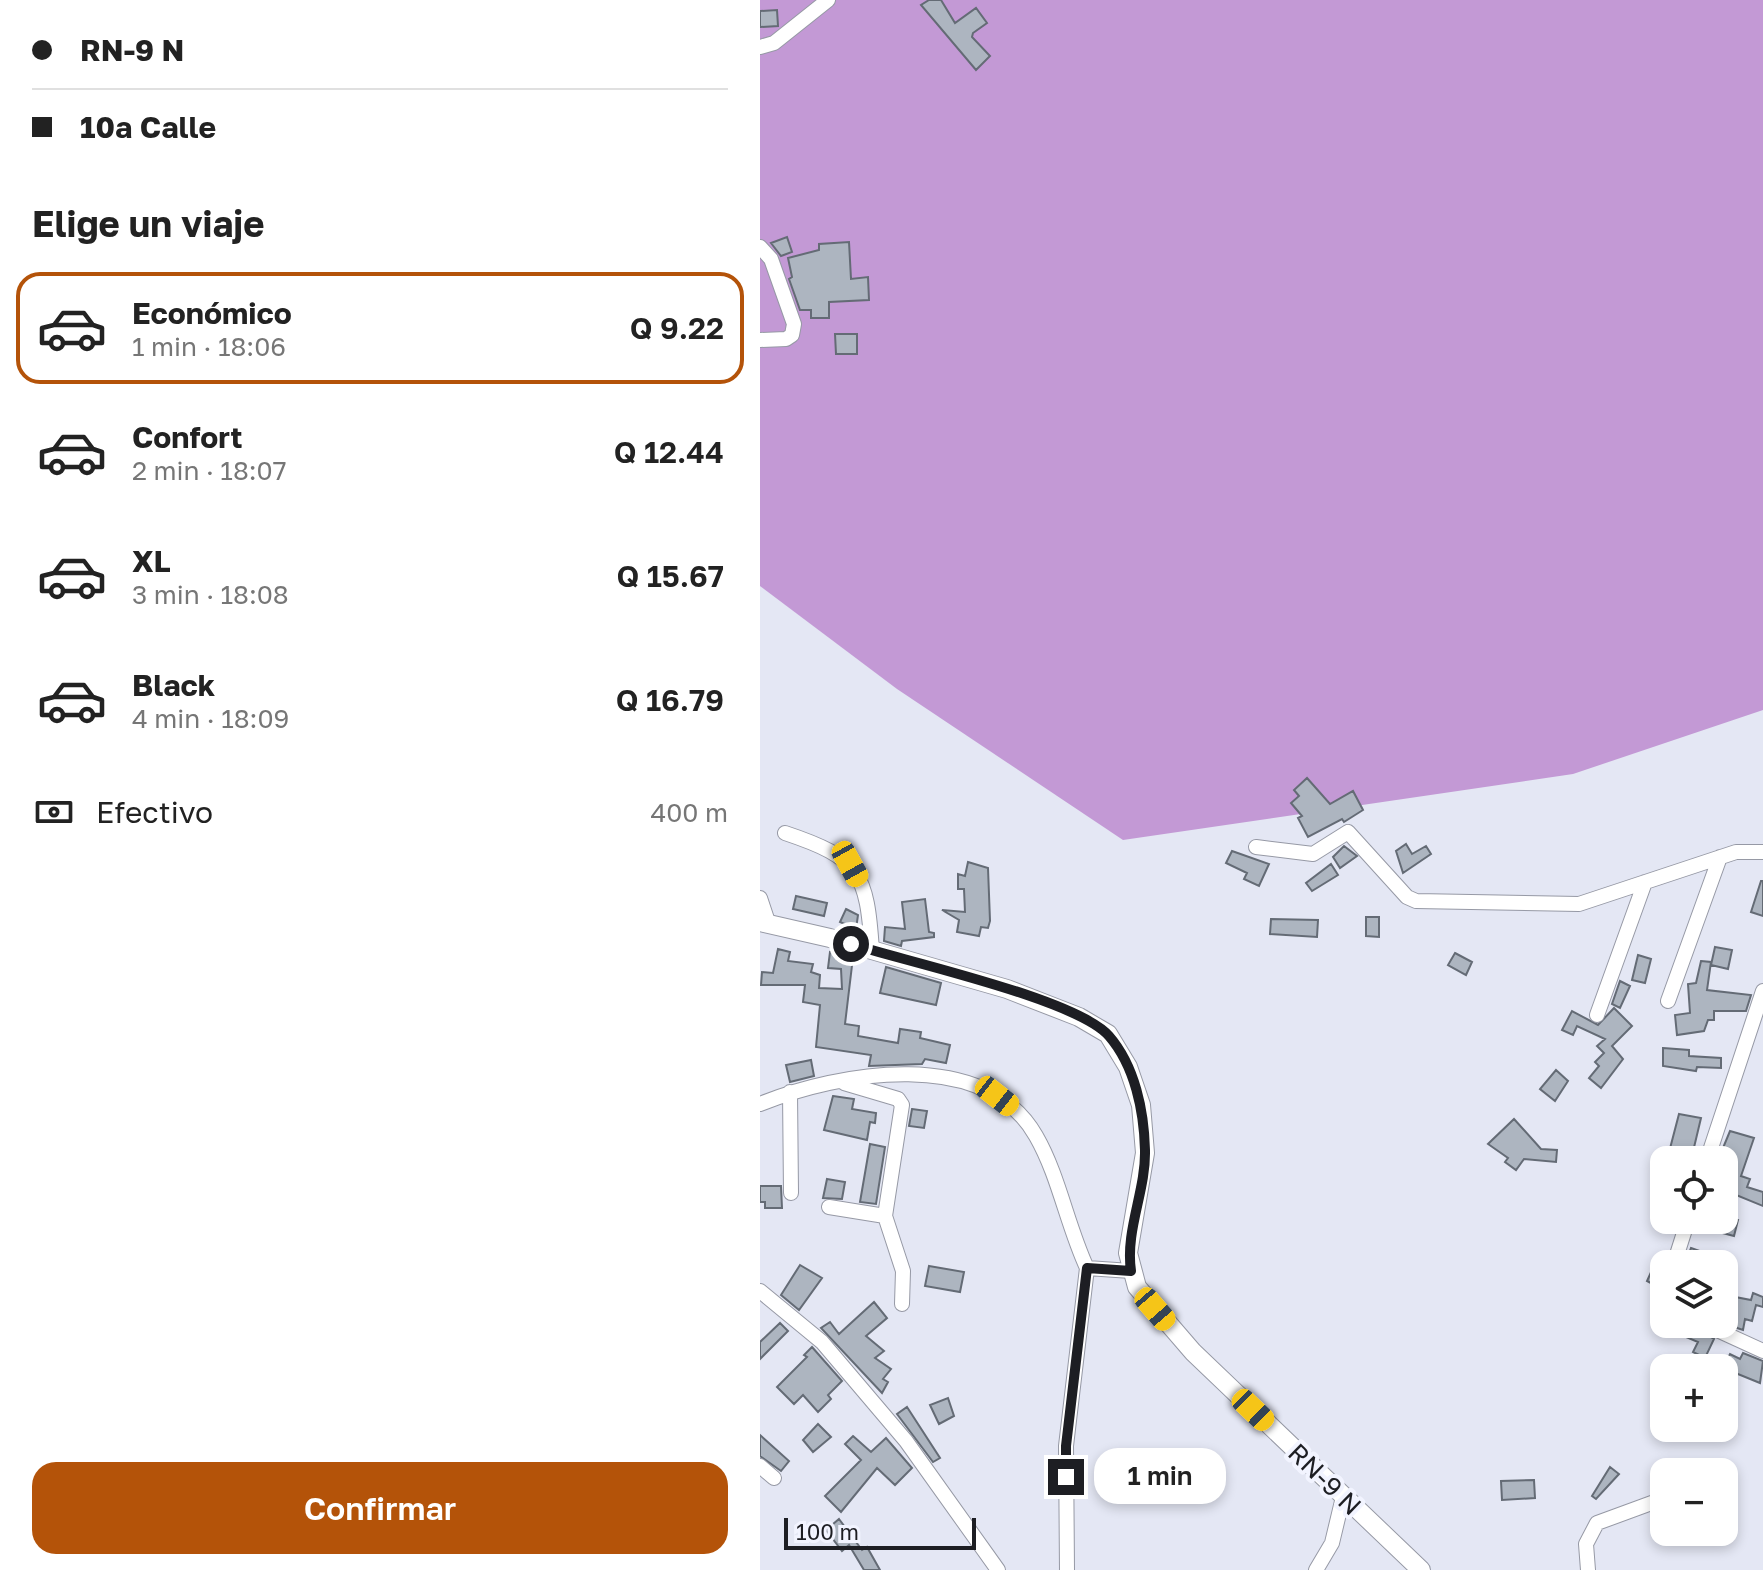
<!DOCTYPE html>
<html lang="es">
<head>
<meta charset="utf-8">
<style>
  :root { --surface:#fff; --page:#f2f2f2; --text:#222; --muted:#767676; --line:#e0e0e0; --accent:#b45309 }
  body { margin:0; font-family:"Golos Text",sans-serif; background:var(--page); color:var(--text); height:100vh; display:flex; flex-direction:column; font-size:30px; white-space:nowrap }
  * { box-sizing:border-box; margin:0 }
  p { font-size:26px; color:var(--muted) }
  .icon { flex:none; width:44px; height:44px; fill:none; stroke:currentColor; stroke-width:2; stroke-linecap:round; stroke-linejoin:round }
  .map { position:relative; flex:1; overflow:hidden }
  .drawer { display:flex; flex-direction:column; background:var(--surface); width:760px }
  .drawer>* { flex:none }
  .banner { display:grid; align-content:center; height:176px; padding:0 32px; background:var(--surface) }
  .tools { position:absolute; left:890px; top:1146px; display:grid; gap:16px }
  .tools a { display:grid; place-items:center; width:88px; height:88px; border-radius:16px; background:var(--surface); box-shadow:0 4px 12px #0003; font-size:40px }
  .scale { position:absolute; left:24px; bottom:20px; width:192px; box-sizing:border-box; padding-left:8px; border:4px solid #1d1e23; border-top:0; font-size:22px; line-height:28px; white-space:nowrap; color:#1d1e23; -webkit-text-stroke:6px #f2f4ff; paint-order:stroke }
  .end { position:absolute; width:36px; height:36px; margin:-18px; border:10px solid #1d1e23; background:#fff; box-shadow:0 0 0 4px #fff }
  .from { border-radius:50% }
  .bubble { position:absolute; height:56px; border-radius:24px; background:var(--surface); box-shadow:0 4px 12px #0003; font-size:26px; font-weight:600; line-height:56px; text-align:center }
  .car { position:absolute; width:24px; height:48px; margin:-24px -12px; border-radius:10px; box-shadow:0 0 6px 2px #0007; background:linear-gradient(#f5c518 24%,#345 0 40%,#f5c518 0 76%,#345 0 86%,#f5c518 0) }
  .banner b { display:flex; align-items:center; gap:28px; height:76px; font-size:30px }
  .banner b+b { border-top:2px solid var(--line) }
  .banner i { width:20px; height:20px; background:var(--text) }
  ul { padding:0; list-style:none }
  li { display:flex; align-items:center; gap:24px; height:112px; margin:0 16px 12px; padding:0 16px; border:4px solid transparent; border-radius:24px }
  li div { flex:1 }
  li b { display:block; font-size:30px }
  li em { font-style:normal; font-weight:600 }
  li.selected { border-color:var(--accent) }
  li>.icon { width:72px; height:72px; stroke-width:1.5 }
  h2 { padding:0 32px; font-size:36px; line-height:96px }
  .pay { display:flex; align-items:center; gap:20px; height:88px; padding:0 32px; font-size:30px }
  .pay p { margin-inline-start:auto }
  .primary-button { display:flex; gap:16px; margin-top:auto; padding:16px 32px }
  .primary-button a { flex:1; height:92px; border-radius:24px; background:var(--accent); color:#fff; font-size:32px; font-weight:600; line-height:92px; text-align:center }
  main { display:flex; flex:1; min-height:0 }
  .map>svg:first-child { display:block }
  .forest { fill:#c399d5 }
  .building { fill:#adb5c0; stroke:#646b75; stroke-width:2 }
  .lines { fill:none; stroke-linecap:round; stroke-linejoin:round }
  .minor-casing { stroke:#9699a5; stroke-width:16 }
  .major-casing { stroke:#9699a5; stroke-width:20 }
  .minor { stroke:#fff; stroke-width:14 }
  .major { stroke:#fff; stroke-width:18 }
  .route { stroke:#1d1e23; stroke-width:10 }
  .labels { text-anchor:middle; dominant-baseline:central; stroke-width:8; stroke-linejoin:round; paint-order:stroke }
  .street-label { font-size:26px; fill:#1d1e23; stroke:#f2f4ff }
</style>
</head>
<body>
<main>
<section class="drawer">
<div class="banner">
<b><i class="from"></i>RN-9 N</b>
<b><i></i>10a Calle</b>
</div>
<h2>Elige un viaje</h2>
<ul>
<li class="selected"><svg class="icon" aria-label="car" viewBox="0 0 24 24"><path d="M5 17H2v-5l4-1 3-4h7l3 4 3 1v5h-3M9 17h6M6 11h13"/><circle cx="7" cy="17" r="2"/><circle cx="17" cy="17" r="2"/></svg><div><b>Económico</b><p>1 min · 18:06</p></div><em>Q 9.22</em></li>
<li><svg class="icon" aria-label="car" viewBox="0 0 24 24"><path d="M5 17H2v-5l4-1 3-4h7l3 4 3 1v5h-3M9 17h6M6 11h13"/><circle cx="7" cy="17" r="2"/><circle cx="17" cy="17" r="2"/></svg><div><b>Confort</b><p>2 min · 18:07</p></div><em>Q 12.44</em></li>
<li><svg class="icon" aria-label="car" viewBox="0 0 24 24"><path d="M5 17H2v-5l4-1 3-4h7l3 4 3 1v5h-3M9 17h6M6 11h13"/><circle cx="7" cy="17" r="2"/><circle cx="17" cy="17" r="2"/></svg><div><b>XL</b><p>3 min · 18:08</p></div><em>Q 15.67</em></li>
<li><svg class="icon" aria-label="car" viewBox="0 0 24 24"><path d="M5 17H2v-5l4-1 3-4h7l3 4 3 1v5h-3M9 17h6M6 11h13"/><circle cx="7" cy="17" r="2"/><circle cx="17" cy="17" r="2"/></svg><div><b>Black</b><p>4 min · 18:09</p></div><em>Q 16.79</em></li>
</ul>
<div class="pay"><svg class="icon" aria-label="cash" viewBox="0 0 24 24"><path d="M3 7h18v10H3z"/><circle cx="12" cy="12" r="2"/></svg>Efectivo<p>400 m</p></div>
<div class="primary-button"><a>Confirmar</a></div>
</section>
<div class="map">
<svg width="1003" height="1570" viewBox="0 0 1003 1570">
  <rect width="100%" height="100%" fill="#e4e7f4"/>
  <path class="forest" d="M0 0H1003V710L813 774 363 840 137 689 0 586Z"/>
  <path class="building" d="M169 0H181L195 23 216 8 227 23 213 33 212 37 230 56 216 70 161 5Z
    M17 10 18 26 0 27V11Z
    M27 237 32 252 21 256 11 243Z
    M89 242 91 279 108 277 109 300 69 302V318H51V310H40L29 279 32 277 28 258 59 250V244Z
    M75 334H97V354H76Z
    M547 778 570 804 593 791 603 810 584 822 582 819 548 837 538 818 542 816 531 803 539 796 534 790Z
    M646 844 652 854 666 846 671 854 643 873 636 851Z
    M584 846 597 856 580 868 573 857Z
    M472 851 509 864 499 886 484 879 487 873 466 863Z
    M208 862 228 868 230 921 228 928 221 927 219 936 197 932 199 920 182 910 205 912 204 889H198V874L205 876Z
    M571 864 578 875 552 891 546 883Z
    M1001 881H1003V916L991 912Z
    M36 896 67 903 64 916 33 909Z
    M165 899 169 932 174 933V937L142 941 141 946 124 941 125 927 145 929 142 902Z
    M86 909 98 915 96 929 80 922Z
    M606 917H619V937L606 936Z
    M511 919 558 920 557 937 510 934Z
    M955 947 972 950 968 969 951 965Z
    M18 949 30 952 28 961 53 964 51 972 60 975 59 988 82 989 81 969 68 968 70 952 93 957 85 1024 99 1026 98 1036 138 1043 140 1029 161 1032 160 1038 190 1045 186 1063 165 1059 162 1064 109 1066 111 1055 56 1047 60 1005 43 1002 45 985H1L2 972 13 973Z
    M695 953 712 962 706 975 688 965Z
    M878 955 891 959 885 983 872 980Z
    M941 961 951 962 947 990 991 995 986 1011H954V1020H948L944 1031 917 1035 915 1015 930 1013 928 984 936 983Z
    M126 967 181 983 176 1005 120 993Z
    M860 981 870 986 860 1008 852 1004Z
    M854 1008 872 1026 852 1046 863 1059 841 1088 829 1078 839 1066 835 1062 844 1053 837 1046 845 1039 817 1026 813 1035 802 1030 812 1011 838 1025Z
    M903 1048 929 1050V1056L961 1058V1068L937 1067 936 1071 903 1066Z
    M51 1060 54 1076 30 1082 26 1065Z
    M796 1070 808 1081 795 1101 780 1089Z
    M73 1096 94 1099 92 1109 116 1113 115 1123 110 1122 107 1140 64 1130Z
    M152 1109 167 1111 164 1128 149 1126Z
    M919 1114 941 1118 931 1160H907Z
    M754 1119 781 1149 797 1150 796 1162 764 1159 756 1170 745 1162 748 1158 728 1144Z
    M970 1131 994 1138 981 1176 990 1179 987 1187 1003 1192V1206L964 1190V1160H958Z
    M110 1144 125 1147 116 1204 100 1202Z
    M67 1179 85 1182 82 1199 63 1198Z
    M0 1186H21L22 1208H5V1202H0Z
    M964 1216 978 1220 974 1236 951 1230 954 1220H964Z
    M931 1248 971 1262 970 1264H925Z
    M40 1265 62 1278 39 1310 21 1295Z
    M169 1266 204 1272 200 1292 165 1286Z
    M892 1270 904 1276V1290L887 1281Z
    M993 1293 1003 1297V1307L996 1305 992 1321 985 1319 983 1330 971 1326 975 1310 968 1308 970 1296 991 1300Z
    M114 1302 127 1318 106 1336 124 1351 115 1358 131 1369 123 1379 128 1382 122 1393 61 1328 70 1322 79 1334Z
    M20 1323 28 1331 0 1359V1342Z
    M931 1326 954 1339 945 1358 933 1352 938 1342 926 1337Z
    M52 1347 82 1381 68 1395 71 1399 58 1412 43 1395 34 1404 17 1387 47 1357 44 1355Z
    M983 1353 1003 1361 1000 1383 963 1368 970 1354 980 1359Z
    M188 1398 194 1416 179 1424 170 1405Z
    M147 1407 180 1458 173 1462 137 1414Z
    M58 1424 71 1437 53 1452 43 1440Z
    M0 1435 29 1461 21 1471 0 1456Z
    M93 1436 111 1452 126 1438 152 1468 135 1485 117 1468 81 1512 65 1496 101 1460 85 1444Z
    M850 1467 859 1474 836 1499 832 1496Z
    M774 1480 775 1498 742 1500 741 1481Z
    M79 1519 102 1550 107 1547 120 1570H104L89 1545 82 1551 66 1530Z"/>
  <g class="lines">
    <defs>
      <path id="minor" d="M0 47 14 43 68 0
        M0 247 11 259 34 324 32 335 26 339 0 340
        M25 833C100 858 107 873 112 951
        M496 847 553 854 588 832 647 897 656 901 819 904 976 852H1003
        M0 898 8 922
        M908 1001 960 857
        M837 1015 885 882
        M84 1083 138 1099 142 1105 125 1216
        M30 1092 31 1193
        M0 1104C79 1072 225 1046 276 1136 299 1176 307 1225 327 1268
        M947 1160 1003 991
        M69 1207 125 1216 143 1271 142 1304
        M914 1264 928 1220
        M327 1268 371 1271
        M0 1291 62 1342 146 1441 238 1570
        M904 1303V1304
        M944 1324 1003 1351
        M0 1466 14 1478
        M307 1570 306 1446 327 1268
        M556 1570 572 1543 583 1497
        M828 1570 826 1544 837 1523 897 1501"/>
      <path id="major" d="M0 922 70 938 247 989 319 1017 348 1034 368 1067 381 1105 385 1153 368 1253 377 1287 433 1352 661 1570"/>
    </defs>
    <use href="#minor" class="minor-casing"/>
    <use href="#major" class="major-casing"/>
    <use href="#minor" class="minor"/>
    <use href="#major" class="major"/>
  </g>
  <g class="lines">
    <path class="route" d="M91 944C144 961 317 999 349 1036 375 1066 384 1111 385 1150 386 1191 365 1230 371 1271L327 1268 306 1446V1477"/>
  </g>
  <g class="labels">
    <g class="street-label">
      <text transform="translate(565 1479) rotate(44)">RN-9 N</text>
    </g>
  </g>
</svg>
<div class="tools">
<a><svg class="icon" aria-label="locate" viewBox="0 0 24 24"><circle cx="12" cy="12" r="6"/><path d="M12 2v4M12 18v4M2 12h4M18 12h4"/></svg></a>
<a><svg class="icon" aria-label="layers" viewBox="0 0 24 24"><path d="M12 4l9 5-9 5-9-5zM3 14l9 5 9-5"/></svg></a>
<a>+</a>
<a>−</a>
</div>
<div class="scale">100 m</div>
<i class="end from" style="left:91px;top:944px"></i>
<i class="end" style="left:306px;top:1477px"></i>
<div class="bubble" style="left:334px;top:1448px;width:132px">1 min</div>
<i class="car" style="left:90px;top:864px;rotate:151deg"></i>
<i class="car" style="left:237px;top:1096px;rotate:128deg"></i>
<i class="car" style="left:395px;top:1309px;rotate:139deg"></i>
<i class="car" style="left:493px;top:1410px;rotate:134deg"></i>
</div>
</main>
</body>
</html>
